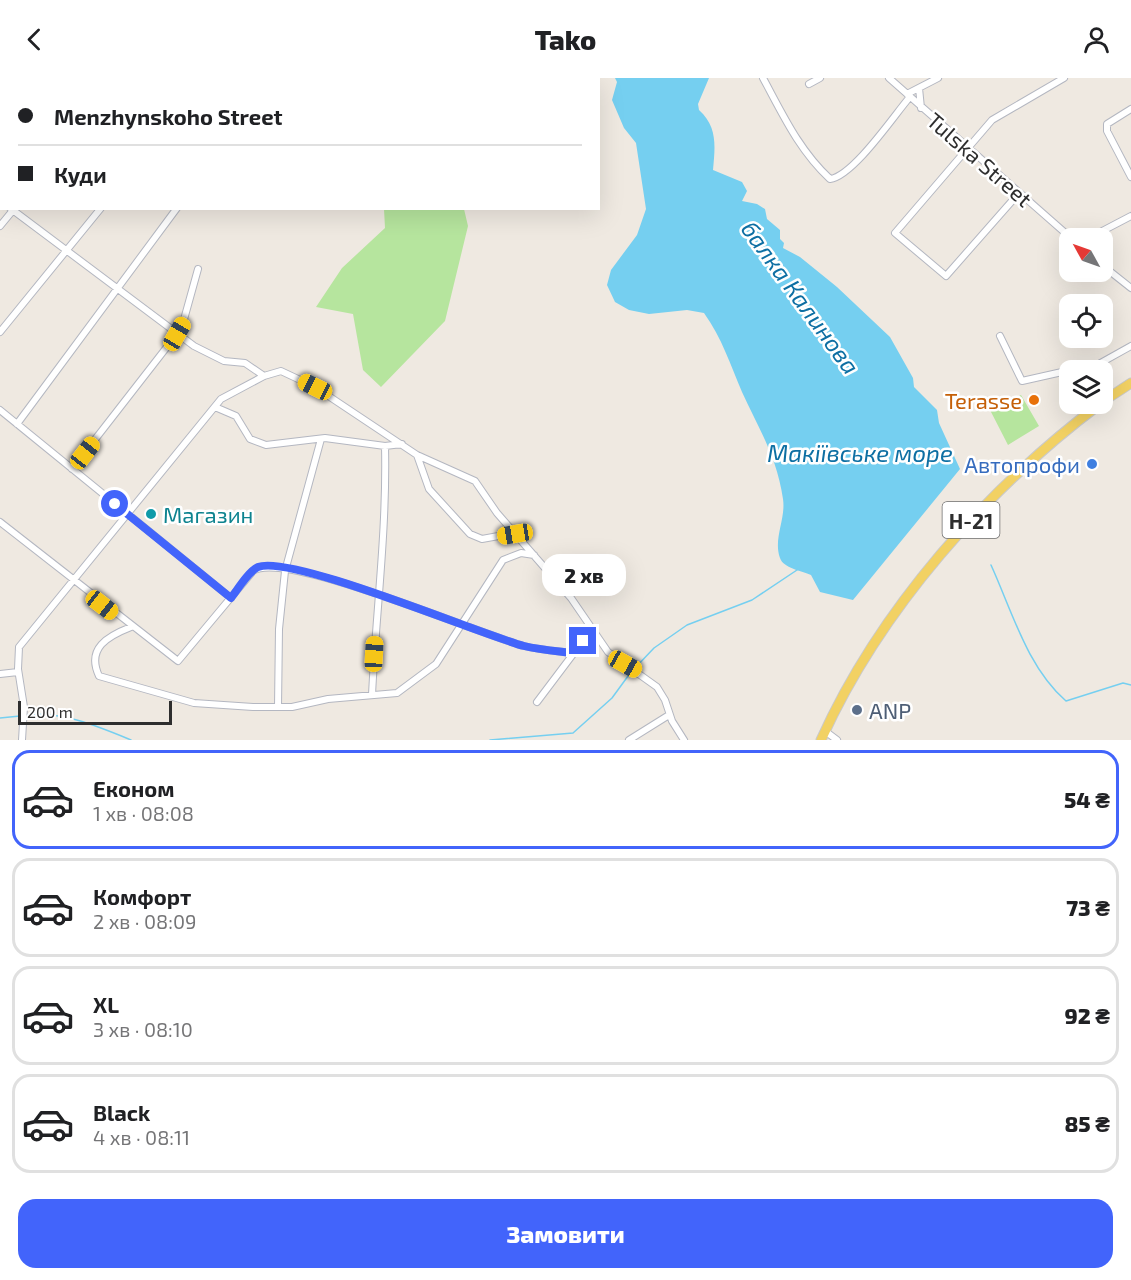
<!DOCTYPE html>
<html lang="uk">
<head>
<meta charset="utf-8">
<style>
  :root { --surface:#fff; --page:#f2f2f2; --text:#202124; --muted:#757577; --line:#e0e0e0; --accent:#4264fb }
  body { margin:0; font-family:"Exo 2",sans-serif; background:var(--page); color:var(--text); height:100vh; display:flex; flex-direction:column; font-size:22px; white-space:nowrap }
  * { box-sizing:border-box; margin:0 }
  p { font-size:20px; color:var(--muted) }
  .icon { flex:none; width:33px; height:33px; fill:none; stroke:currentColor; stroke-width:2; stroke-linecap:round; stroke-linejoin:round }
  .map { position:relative; height:662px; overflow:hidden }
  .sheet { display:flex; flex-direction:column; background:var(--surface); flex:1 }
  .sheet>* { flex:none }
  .guide { position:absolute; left:0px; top:0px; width:600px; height:132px; box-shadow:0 6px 24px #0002; display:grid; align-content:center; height:132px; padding:0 18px; background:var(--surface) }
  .needle { width:39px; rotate:310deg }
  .controls { position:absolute; left:1059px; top:150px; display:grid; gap:12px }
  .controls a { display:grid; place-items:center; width:54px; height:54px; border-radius:12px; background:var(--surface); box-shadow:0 6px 24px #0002; font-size:30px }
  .scale { position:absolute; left:18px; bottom:15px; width:154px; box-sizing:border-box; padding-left:6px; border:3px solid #2e2e2e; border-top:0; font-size:16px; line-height:21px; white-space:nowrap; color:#2e2e2e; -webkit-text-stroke:4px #fff; paint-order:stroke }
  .end { position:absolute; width:27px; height:27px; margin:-14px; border:8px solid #4264fb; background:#fff; box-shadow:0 0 0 3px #fff }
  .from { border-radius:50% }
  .bubble { position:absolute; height:42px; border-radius:18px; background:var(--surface); box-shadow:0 6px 24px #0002; font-size:20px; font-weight:800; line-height:42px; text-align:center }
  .car { position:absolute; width:18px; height:36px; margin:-18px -9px; border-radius:8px; box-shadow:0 0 4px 2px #0007; background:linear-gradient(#f5c518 24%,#345 0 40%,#f5c518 0 76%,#345 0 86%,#f5c518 0) }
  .guide b { display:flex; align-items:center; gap:21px; height:57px; font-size:22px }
  .guide b+b { border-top:2px solid var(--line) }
  .guide i { width:15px; height:15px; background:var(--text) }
  ul { padding:10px 0 0; list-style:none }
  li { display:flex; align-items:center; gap:18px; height:99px; margin:0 12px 9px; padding:0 6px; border:3px solid var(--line); border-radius:18px }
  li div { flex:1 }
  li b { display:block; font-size:22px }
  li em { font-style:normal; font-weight:800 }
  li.selected { border-color:var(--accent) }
  li>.icon { width:54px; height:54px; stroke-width:1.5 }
  .button { display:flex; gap:12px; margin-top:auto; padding:12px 18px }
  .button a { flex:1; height:69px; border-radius:18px; background:var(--accent); color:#fff; font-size:24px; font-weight:800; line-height:69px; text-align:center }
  header { display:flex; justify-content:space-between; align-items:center; height:78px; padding:0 18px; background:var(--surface); font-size:27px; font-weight:800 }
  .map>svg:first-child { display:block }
  .green { fill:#b6e59e }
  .water { fill:#75cff0 }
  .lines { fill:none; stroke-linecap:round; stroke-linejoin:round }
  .stream { stroke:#75cff0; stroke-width:1.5 }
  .minor-casing { stroke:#b4b7c1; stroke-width:8 }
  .primary-casing { stroke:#c9c9c9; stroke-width:11 }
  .minor { stroke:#fff; stroke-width:6 }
  .primary { stroke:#f2d163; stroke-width:9 }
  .route { stroke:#4264fb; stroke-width:8 }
  .food-dot { fill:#e8710a; stroke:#fff; stroke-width:2 }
  .shop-dot { fill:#3f7fe0; stroke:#fff; stroke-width:2 }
  .culture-dot { fill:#0f9aa8; stroke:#fff; stroke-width:2 }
  .service-dot { fill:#5c6f8a; stroke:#fff; stroke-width:2 }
  .labels { text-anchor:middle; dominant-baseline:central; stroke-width:5; stroke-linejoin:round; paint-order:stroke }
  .shield { fill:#fff; stroke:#6d6d6d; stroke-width:1.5 }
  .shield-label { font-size:21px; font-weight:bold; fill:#2e2e2e }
  .street-label { font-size:22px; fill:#2e2e2e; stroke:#fff }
  .food-label { font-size:22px; fill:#c56008; stroke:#fff; text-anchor:end }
  .shop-label { font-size:22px; fill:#366cbe; stroke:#fff; text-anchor:end }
  .culture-label { font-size:22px; fill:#0d838f; stroke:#fff; text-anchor:start }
  .service-label { font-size:22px; fill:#4e5e75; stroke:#fff; text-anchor:start }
  .water-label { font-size:24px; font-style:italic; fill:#0d6fa3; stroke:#fff }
</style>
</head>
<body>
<header><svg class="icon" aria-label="back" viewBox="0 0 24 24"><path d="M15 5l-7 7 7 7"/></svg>Tako<svg class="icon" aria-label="person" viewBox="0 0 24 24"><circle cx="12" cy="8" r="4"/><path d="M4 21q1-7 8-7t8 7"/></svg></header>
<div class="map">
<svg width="1131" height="662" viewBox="0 0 1131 662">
  <rect width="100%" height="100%" fill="#efe9e1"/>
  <path class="green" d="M384 131H464L468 148 445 243 381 309 363 292 353 236 316 229 342 190 385 150Z
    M1021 317 1039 348 1008 367 990 332Z"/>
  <path class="water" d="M615 0H709L698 26 699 32C718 49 715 69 713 92L742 104 747 113 742 123 757 126 765 131 767 141 780 152V161L784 165 783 170 800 179 837 209 890 259 913 300 914 309 937 332 939 345 960 391 853 522 820 514 811 497C802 493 783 490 780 480 773 461 786 441 783 421 777 379 759 351 742 314 730 286 722 260 704 235L687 232 649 236 629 232 615 224 607 207 611 192 637 157 646 131 636 65 624 50 612 22 617 4Z"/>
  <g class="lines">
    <path class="stream" d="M991 487C1012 533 1027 589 1066 623L1123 605 1131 607
      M634 591 654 570 687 547 752 522 800 490
      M25 637C62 633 97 648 131 662
      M0 640 20 638
      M490 662 573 655 612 620 631 594"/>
    <defs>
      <path id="minor" d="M763 0C783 37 799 72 830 101 853 98 893 39 909 20
        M889 0 1071 160
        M22 2 23 0
        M109 2 110 0
        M194 2 195 0
        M270 2 271 0
        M809 6 820 0
        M919 10 921 30
        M907 16 938 0
        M0 31 2 29
        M1131 31 1107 46V53L1131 99
        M1019 115 946 198 895 155 992 42 1064 0
        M0 124 2 125
        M10 130 194 268 224 283 245 285 264 298
        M0 148 14 131
        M1089 160 1131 138
        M1102 187 1131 210
        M0 254 101 130
        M1000 258 1022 303 1062 294 1070 297
        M1088 292 1131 268
        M215 329 236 338 250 361 266 367 325 360 385 368 402 366
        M0 332 231 520
        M17 346 177 130
        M417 377 429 411 470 456 482 461 515 455
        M72 391 177 256 183 245 198 191
        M0 444 178 583 253 493C286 472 478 556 524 568 540 572 557 573 574 575
        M131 549C108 558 86 570 99 598L194 625 253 629H292L328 621 397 615 436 586 503 482 521 475 534 477
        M0 596 18 594
        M372 617C376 534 387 452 385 368
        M537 624 592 551
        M278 629 279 551 285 493 321 361
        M825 653 837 662
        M22 662 24 629 18 591 19 569 221 321 264 298 281 293 315 309 417 377 475 403 497 435 571 520 608 574 657 609 665 622 672 643 684 662
        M629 662 669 637"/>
      <path id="primary" d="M1102 324 1131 305
        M821 662C880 531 987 411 1100 326"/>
    </defs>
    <use href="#minor" class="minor-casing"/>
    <use href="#primary" class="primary-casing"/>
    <use href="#minor" class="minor"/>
    <use href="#primary" class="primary"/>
  </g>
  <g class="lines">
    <path class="route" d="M115 426 231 520C238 511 248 494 258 489 291 476 479 556 524 568 540 572 557 573 574 575L583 563"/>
  </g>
  <circle class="food-dot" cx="1034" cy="322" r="6"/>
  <circle class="shop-dot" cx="1092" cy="386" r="6"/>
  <circle class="culture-dot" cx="151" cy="436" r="6"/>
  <circle class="service-dot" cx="857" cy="632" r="6"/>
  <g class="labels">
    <rect class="shield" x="942.5" y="424" width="57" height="36" rx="4.5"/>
    <g class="shield-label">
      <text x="971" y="442">Н-21</text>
    </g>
    <g class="street-label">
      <text transform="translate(980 81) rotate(41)">Tulska Street</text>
    </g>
    <g class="food-label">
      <text x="1022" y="322">Terasse</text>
    </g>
    <g class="shop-label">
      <text x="1080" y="386">Автопрофи</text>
    </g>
    <g class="culture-label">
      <text x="163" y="436">Магазин</text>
    </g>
    <g class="service-label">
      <text x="869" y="632">ANP</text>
    </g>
    <g class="water-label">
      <text transform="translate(801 219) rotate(54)">балка Калинова</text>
      <text x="860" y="374">Макіївське море</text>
    </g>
  </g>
</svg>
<div class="controls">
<a><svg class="needle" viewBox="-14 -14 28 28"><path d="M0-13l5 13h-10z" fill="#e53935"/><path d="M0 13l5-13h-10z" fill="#757577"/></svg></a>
<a><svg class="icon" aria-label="locate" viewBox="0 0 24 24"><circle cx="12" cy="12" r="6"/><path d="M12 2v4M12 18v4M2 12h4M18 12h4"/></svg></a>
<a><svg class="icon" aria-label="layers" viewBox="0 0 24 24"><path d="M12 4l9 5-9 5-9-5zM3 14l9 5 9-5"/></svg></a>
</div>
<div class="scale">200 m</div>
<i class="end from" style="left:115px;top:426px"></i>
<i class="end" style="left:583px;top:563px"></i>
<div class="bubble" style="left:542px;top:476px;width:84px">2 хв</div>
<i class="car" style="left:177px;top:256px;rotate:30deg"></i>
<i class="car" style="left:315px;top:309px;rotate:296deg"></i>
<i class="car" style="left:85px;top:375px;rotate:38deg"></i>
<i class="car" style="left:515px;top:456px;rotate:261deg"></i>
<i class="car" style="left:102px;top:527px;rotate:128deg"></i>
<i class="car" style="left:374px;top:576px;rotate:3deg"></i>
<i class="car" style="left:625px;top:586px;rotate:119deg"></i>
<div class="guide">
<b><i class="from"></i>Menzhynskoho Street</b>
<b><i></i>Куди</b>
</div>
</div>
<section class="sheet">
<ul>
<li class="selected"><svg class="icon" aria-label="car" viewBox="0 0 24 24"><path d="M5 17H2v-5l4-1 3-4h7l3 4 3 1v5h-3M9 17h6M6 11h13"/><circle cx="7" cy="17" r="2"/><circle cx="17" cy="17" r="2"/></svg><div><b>Економ</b><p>1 хв · 08:08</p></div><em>54 ₴</em></li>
<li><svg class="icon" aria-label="car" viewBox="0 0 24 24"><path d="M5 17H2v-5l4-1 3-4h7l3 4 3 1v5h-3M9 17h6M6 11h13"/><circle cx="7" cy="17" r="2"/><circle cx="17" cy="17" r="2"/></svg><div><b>Комфорт</b><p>2 хв · 08:09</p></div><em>73 ₴</em></li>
<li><svg class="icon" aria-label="car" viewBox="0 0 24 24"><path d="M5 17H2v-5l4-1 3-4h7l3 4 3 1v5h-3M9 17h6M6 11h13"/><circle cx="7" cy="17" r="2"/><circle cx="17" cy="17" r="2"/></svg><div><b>XL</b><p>3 хв · 08:10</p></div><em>92 ₴</em></li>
<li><svg class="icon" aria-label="car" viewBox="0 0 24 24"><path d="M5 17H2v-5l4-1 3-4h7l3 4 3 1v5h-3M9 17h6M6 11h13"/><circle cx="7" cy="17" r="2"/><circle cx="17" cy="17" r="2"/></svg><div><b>Black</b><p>4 хв · 08:11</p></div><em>85 ₴</em></li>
</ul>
<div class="button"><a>Замовити</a></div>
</section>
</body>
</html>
